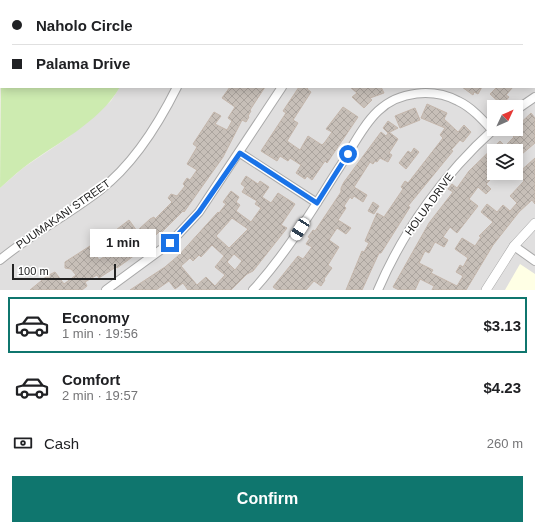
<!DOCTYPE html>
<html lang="en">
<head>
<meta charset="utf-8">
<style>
  :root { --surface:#fff; --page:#f2f2f2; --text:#202124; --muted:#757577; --line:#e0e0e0; --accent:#0f766e }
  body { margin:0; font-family:Helvetica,sans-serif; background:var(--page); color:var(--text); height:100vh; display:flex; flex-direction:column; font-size:15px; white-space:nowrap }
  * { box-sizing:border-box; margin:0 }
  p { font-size:13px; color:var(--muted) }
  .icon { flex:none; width:22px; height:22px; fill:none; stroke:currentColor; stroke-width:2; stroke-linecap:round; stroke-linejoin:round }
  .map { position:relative; height:290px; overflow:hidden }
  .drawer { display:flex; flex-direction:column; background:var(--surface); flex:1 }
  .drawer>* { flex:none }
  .hud { position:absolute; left:0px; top:0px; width:535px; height:88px; box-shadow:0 2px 10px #0003; display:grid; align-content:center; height:88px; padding:0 12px; background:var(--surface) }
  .needle { width:26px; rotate:46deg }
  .fabs { position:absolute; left:487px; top:100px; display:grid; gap:8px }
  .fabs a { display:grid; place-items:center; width:36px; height:36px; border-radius:0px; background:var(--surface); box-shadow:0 2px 10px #0003; font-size:20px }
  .scale { position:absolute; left:12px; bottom:10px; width:104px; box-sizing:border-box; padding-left:4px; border:2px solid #222; border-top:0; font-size:11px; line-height:14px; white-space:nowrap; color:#222; -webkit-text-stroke:3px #fff; paint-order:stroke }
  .end { position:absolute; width:18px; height:18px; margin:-9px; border:5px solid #1a73e8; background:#fff; box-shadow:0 0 0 2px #fff }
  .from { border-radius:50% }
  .bubble { position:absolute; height:28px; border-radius:0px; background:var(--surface); box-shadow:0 2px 10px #0003; font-size:13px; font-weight:700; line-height:28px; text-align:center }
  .car { position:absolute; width:12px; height:24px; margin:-12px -6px; border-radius:5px; box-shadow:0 0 3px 1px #0007; background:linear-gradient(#fff 24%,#345 0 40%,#fff 0 76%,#345 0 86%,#fff 0) }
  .hud b { display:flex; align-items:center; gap:14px; height:38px; font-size:15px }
  .hud b+b { border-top:1px solid var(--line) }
  .hud i { width:10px; height:10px; background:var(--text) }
  ul { padding:7px 0 0; list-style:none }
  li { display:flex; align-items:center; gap:12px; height:56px; margin:0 8px 6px; padding:0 4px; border:2px solid transparent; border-radius:0px }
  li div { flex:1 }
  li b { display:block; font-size:15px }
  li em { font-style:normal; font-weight:700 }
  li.current { border-color:var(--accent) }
  li>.icon { width:36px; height:36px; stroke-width:1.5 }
  .pay { display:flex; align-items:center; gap:10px; height:44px; padding:0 12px; font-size:15px }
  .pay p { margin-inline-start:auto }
  .button { display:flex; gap:8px; margin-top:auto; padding:8px 12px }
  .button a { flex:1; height:46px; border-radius:0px; background:var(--accent); color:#fff; font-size:16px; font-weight:700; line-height:46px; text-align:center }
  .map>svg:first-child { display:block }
  .residential { fill:#e0dfdf; fill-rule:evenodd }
  .education { fill:#ffffe5 }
  .grass { fill:#cdebb0 }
  .building { fill:url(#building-cross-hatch); stroke:#c4b6ab; fill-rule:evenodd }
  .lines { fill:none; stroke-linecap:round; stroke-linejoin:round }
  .minor-casing { stroke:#a9a9a9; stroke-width:10 }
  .tertiary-casing { stroke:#a9a9a9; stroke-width:10 }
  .minor { stroke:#fff; stroke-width:8 }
  .tertiary { stroke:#fff; stroke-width:9 }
  .route { stroke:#1a73e8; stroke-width:5 }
  .labels { text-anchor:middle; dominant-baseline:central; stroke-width:3.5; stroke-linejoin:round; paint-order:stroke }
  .street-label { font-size:11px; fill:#222; stroke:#fff }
</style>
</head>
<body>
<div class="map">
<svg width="535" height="290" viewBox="0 0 535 290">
  <defs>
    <pattern id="building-cross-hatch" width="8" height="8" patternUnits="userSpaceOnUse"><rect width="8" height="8" fill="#c7bfb8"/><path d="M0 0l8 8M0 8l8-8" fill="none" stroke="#aba49e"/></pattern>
  </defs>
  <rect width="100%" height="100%" fill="#f2efe9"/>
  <path class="residential" d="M0 0H48L1 1 0 78Z
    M161 0H535V290H0V188L23 168 66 139 111 101 120 87H534V1ZM494 107H516V129H494ZM494 151H516V173H494Z"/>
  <path class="education" d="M520 264 535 274V290H505Z"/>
  <path class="grass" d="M48 0H161L47 1Z
    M1 76V87H120C99 123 56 143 23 168 15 174 8 181 0 188Z"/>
  <path class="building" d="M230 87H265L250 110 251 111 248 116 249 117 246 122 242 120 223 157 184 212 183 211 160 234 159 232 147 243 146 247 117 268 116 267 99 278 97 275 85 282 87 286 82 290H30L47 276 55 272 64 284 76 275 71 269 65 268V262L90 246 99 260 104 257 124 244 116 230 129 220 137 231 150 219 154 217 155 219 172 202 168 198 171 194 177 196 185 186 183 184 187 178 190 180 197 170 187 164 197 147 193 144 214 112 221 116 215 124 227 130 232 121 228 118 235 107 222 98Z
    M299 87H309L307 89 311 92 293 120 298 123 287 141 300 150 308 136 322 145 325 142 332 132 326 129 343 107 358 117 327 163 325 161 312 180 307 176 305 179 296 173 301 165 290 158 288 161 280 156 277 161 261 151 286 113 283 111Z
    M350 87H381L384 93 370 98 372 100 364 108 352 97 357 93Z
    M462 87H482L478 94 474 92 473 95Z
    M497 87H513L506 95 509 97 502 105 490 94Z
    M427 104 447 113 444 119 458 132 464 125 471 132 463 142 460 140 451 150 453 151 408 206 410 207 381 253H379L362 290H346L362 251 364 252 369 243 365 241 377 213 384 217 403 189 401 187 405 181 408 183 443 138 440 135 445 128 421 118Z
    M415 108 420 120 400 128 395 116Z
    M531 113 535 118V143L522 154 519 151H494V172L490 176 492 178 486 184 491 189 486 194 478 187 469 199 478 206 457 233 450 227 443 237 448 240 444 247 435 242 429 253 425 251 419 263 433 270 431 273 457 286 463 276 456 272 460 265 463 267 468 258 455 249 462 238 475 246 481 237 479 236 493 222 481 212 487 204 497 212 503 205 510 211 517 203 510 196 524 181 517 174 535 158V204L532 200 519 212 493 245 466 290H432L434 286 420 279 415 290H399L393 287 429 223 453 192 448 189 452 184 457 188 469 171 500 141 505 146 514 137 510 133Z
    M388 121 398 128 388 133 383 128Z
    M381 132 386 136 389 132 398 139 389 153 392 155 388 162 380 158 377 162 375 161 373 164 370 162 354 187 367 195 363 202 354 196 352 199 350 197 344 206 346 208 338 220 351 228 346 234 337 228 329 240 339 247 328 265 332 268 324 279 325 280 321 286 314 281 306 290H277L273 287 298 256 303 259 312 247 306 244 310 238 308 237 313 230 315 231 341 192V188L344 182Z
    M414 148 419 152 406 169 399 163 408 151 411 153Z
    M246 176 258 184 260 181 269 187 262 197 271 203 278 193 295 204 281 225 287 228 253 271 247 274 231 290H188L183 283 175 289 169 281 156 290H130L165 267 179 255 218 212 219 213 226 204 223 202 231 191 239 197 236 202 240 205 236 211 251 222 261 208 255 204 257 201 242 192 245 187 241 184ZM232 218 248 229 229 248 216 236ZM212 245 224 256 215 267 225 275 215 286 206 277 197 285 181 266 190 258 193 261 199 255 201 257ZM234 254 242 261 235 270 227 262Z
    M373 202 379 206 374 214 368 211Z"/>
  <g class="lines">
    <defs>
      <path id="minor" d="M206 1 207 0
        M324 1V0
        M516 110 535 97
        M240 153 317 203
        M514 246 535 261
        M0 260C31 234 68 215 100 190 134 164 158 125 177 87
        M106 290 170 243 199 212 282 87
        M253 290C287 253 312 210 339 168 351 150 362 126 378 111 399 91 433 88 458 101 471 107 482 119 492 130
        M378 290C404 229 445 173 494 129"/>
      <path id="tertiary" d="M461 0 466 1
        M534 34 535 35
        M486 290 514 246 535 223"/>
    </defs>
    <use href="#minor" class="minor-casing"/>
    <use href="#tertiary" class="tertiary-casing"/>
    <use href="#minor" class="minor"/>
    <use href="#tertiary" class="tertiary"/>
  </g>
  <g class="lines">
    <path class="route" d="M170 243 199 212 240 153 317 203 348 154"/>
  </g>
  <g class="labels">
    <g class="street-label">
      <text transform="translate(429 204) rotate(-54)">HOLUA DRIVE</text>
      <text transform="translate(63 214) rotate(-35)">PUUMAKANI STREET</text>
    </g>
  </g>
</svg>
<div class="fabs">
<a><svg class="needle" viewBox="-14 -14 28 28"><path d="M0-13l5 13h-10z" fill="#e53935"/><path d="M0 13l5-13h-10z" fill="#757577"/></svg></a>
<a><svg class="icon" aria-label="layers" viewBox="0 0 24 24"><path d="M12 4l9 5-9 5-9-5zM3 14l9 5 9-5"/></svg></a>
</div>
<div class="scale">100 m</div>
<i class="end from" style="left:348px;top:154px"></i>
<i class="end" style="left:170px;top:243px"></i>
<div class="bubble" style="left:90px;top:229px;width:66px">1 min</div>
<i class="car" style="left:300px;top:229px;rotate:213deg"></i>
<div class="hud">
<b><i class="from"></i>Naholo Circle</b>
<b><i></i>Palama Drive</b>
</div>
</div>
<section class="drawer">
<ul>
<li class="current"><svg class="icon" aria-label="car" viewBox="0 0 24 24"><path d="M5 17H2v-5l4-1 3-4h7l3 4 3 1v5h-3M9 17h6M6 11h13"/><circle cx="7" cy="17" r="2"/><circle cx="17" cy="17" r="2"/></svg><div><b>Economy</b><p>1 min · 19:56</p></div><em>$3.13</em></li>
<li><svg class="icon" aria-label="car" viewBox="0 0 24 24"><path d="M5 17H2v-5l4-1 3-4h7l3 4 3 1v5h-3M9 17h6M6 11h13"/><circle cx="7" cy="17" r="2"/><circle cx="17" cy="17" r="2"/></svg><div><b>Comfort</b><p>2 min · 19:57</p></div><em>$4.23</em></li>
</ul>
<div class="pay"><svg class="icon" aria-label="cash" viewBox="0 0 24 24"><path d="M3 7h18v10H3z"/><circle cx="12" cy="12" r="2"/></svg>Cash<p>260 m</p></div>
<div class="button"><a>Confirm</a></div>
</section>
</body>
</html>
